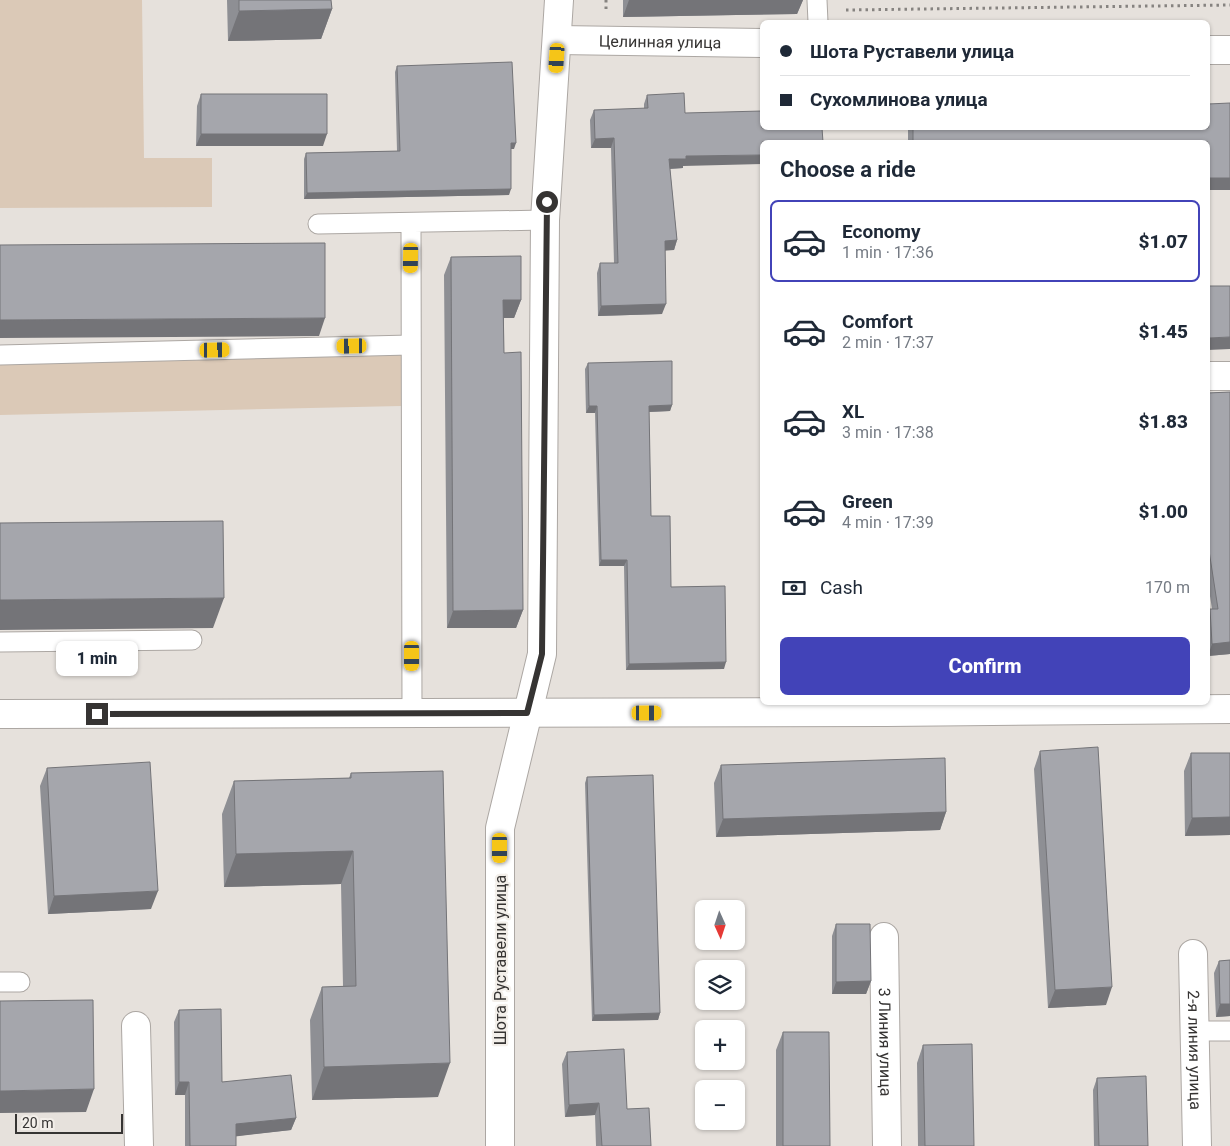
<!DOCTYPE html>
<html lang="en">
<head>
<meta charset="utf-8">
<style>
  :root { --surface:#fff; --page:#f2f2f3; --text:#1f2937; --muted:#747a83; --line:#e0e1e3; --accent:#4243b8 }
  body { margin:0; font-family:Roboto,sans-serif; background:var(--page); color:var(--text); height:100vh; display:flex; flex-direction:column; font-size:19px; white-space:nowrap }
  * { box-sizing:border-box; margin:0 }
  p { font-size:16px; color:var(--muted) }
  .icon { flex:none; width:28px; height:28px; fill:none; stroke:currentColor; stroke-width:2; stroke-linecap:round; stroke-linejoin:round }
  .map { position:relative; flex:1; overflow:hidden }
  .details { position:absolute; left:760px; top:140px; width:450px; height:565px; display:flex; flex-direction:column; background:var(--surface); border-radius:8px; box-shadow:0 1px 4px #0004 }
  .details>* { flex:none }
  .hud { position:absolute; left:760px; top:20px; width:450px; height:110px; border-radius:8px; box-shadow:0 1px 4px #0004; display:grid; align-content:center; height:110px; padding:0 20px; background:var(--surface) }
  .needle { width:32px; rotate:177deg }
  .controls { position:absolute; left:695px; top:900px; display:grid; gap:10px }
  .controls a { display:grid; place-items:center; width:50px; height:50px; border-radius:8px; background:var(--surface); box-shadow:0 1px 4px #0004; font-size:25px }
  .scale { position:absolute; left:15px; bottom:12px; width:108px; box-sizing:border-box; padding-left:5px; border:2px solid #363433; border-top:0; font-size:14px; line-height:18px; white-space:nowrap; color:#363433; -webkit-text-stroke:4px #f3efea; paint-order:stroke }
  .end { position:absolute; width:22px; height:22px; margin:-11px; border:6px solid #363433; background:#fff; box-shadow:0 0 0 2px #fff }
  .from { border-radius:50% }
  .bubble { position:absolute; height:35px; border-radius:8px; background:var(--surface); box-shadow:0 1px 4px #0004; font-size:16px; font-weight:800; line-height:35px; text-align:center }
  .car { position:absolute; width:15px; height:30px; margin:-15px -8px; border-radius:6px; box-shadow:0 0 4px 1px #0007; background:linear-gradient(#f5c518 24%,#345 0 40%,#f5c518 0 76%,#345 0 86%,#f5c518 0) }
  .hud b { display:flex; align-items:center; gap:18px; height:48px; font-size:19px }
  .hud b+b { border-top:1px solid var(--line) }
  .hud i { width:12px; height:12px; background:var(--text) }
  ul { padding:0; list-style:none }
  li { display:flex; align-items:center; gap:15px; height:82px; margin:0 10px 8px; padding:0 10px; border:2px solid transparent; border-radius:8px }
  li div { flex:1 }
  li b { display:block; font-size:19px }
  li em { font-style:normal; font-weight:800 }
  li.selected { border-color:var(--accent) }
  li>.icon { width:45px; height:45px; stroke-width:1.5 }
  h2 { padding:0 20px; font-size:22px; line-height:60px }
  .pay { display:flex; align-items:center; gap:12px; height:55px; padding:0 20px; font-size:19px }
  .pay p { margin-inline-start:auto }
  .cta { display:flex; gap:10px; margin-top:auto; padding:10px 20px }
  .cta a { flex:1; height:58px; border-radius:8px; background:var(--accent); color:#fff; font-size:20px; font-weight:800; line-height:58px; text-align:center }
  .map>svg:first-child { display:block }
  .green { fill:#dbc9b7 }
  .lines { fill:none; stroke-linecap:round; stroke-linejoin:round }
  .lane-casing { stroke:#aca7a3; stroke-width:21 }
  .street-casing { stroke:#aca7a3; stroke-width:30 }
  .path { stroke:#868380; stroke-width:3; stroke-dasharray:2.5 4; stroke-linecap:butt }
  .lane { stroke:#fff; stroke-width:19 }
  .street { stroke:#fff; stroke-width:28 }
  .wall { fill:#8e8f94 }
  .shaded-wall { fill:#747478 }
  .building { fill:#a5a6ac; stroke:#747478 }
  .route { stroke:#363433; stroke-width:6 }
  .labels { text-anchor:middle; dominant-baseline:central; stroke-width:4.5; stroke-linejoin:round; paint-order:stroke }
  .street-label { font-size:16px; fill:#363433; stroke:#f3efea }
</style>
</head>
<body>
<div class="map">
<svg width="1230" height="1146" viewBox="0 0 1230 1146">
  <rect width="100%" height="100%" fill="#e6e1dc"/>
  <path class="green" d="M0 0H142L144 158H212V207L0 208Z
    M402 352 401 406 0 415V361Z"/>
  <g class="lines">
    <defs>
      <path id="lane" d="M817 0 818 22
        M411 223 412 714
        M318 224 545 220
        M0 355 410 345
        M0 642 192 640
        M0 982H20
        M1194 1031H1230"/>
      <g id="street">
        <path id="s1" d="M558 40 762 43"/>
        <path d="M1208 50H1230"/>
        <path d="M1208 376H1230"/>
        <path d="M0 714 887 712 1230 709"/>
        <path id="s2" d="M884 937 887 1146"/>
        <path id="s3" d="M1193 954 1197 1146"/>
        <path d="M136 1026 139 1146"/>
        <path d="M500 1146V828L542 654 545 220 559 0"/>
      </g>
    </defs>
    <use href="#lane" class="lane-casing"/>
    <use href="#street" class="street-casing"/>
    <path class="path" d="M606 0V9
      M846 10 1230 5"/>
    <use href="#lane" class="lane"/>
    <use href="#street" class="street"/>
  </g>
  <path class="wall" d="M227 0H331L332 9 321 39 228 41Z
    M623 0H803L797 14 623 17Z
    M397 66 514 149H511L509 195 304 199V159L306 153 397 151 395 72Z
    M201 94 323 146H196L197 106Z
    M647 95 683 166V168L670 169 677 240 674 250H665L662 314 598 316 597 273 600 263H614L611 148H591L590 120 594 110 644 109V104Z
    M1230 103V190H1208V142H908V128H1208Z
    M451 257 521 300 514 318H504V353L523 610 516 628H447L444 275Z
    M588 363 672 405 670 411 649 412 651 516 671 587 724 669 626 670 624 566H599L595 413H586L585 369Z
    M1230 392V654L1208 656V615L1210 609H1212L1208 583V393Z
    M1040 751 1106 1005 1048 1008 1034 769Z
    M1191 753H1230V835L1185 836 1184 771Z
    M721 765 946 812 940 830 716 837 714 783Z
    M47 768 151 909 48 914 40 786Z
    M351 773 438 1097 312 1100 310 1020 322 987 343 986 341 884 224 887 222 814 234 781 349 778Z
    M587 777 660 1013 658 1020 592 1021 585 783Z
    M836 924 871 981 866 994H832V936Z
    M1230 960V1016L1216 1017 1214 973 1219 961Z
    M179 1010 222 1082 296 1118 291 1130 236 1136V1146H185V1095H175L174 1022Z
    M783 1032 830 1146H776V1050Z
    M923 1045 974 1146H918L917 1063Z
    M567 1052 627 1109 651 1146H596L595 1115 565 1117 562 1064Z
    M1097 1078 1148 1146H1094L1093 1090Z"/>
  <path class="shaded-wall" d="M629 0H803L797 14 623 17Z
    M332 9 321 39 228 41 239 11Z
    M201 134H327L323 146H196Z
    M614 138 611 148H591L595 139Z
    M511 143H516L514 149H508Z
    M762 155V164L683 166V168L666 169 669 159 686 156Z
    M1208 178H1230V190H1208Z
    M511 189 509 195 304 199 307 193Z
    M677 240 674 250 661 251 665 241Z
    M503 300H521L514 318H497Z
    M666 304 662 314 598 316 601 306Z
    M325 318 319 336 0 338V320Z
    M1230 337V349L1208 350V338Z
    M672 405 670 411 647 412 649 406Z
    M589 406H597L595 413H586Z
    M601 560H627L624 566H599Z
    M224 598 213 628 0 630V600Z
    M523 610 516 628H447L453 611Z
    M1230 642V654L1208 656 1212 644Z
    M726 662 724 669 626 670 629 664Z
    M946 812 940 830 716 837 723 819Z
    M1230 817V835L1185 836 1192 818Z
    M353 851 341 884 224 887 236 854Z
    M158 891 151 909 48 914 54 896Z
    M871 981 866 994H832L836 982Z
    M1112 987 1106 1005 1048 1008 1055 990Z
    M1220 1004H1230V1016L1216 1017Z
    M660 1013 658 1020 592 1021 594 1015Z
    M450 1063 438 1097 312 1100 324 1067Z
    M179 1082H189L185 1095H175Z
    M94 1089 86 1112 0 1113V1091Z
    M599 1103 595 1115 565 1117 569 1105Z
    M296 1118 291 1130 231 1137 236 1124Z"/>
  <path class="building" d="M239 0H331L332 9 239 11Z
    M512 62 516 143H511V189L307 193 306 153 400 151 397 66Z
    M684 93 685 113 762 111V128H822L823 142H762V155L686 156V159H669L677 240 665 241 666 304 601 306 600 263H618L614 138 595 139 594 110 648 108 647 95Z
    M201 94H327V134H201Z
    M1230 103V178H1208V142H913V128H1208V104Z
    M325 243V318L0 320V245Z
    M521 256V300H503L504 353 521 352 523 610 453 611 451 257Z
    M1208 286H1230V337L1208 338Z
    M672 361V405L649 406 651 516H670L671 587 725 586 726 662 629 664 627 560H601L597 406H589L588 363Z
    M1230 392V642L1212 644 1210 609H1218L1208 544V530H1209L1208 500V393Z
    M223 521 224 598 0 600V523Z
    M1098 747 1112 987 1055 990 1040 751Z
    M1191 753H1230V817L1192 818Z
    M945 758 946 812 723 819 721 765Z
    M150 762 158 891 54 896 47 768Z
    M443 771 450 1063 324 1067 322 987 356 986 353 851 236 854 234 781 351 778V773Z
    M653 775 660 1013 594 1015 587 777Z
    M836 924H870L871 981 836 982Z
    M1230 960V1004H1220L1219 961Z
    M93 1000 94 1089 0 1091V1001Z
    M221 1009 222 1082 291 1075 296 1118 236 1124V1146H190L189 1082H179V1010Z
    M783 1032H829L830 1146H783Z
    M972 1044 974 1146H925L923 1045Z
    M624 1049 627 1109 649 1108 651 1146H602L599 1103 569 1105 567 1052Z
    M1146 1076 1148 1146H1099L1097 1078Z"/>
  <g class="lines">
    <path class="route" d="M97 714 527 713 542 654 547 202"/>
  </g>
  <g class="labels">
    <g class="street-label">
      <text stroke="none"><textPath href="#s1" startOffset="102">Целинная улица</textPath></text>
      <text transform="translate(500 960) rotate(-90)">Шота Руставели улица</text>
      <text stroke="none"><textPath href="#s2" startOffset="105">3 Линия улица</textPath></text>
      <text stroke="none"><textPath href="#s3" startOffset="96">2-я линия улица</textPath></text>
    </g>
  </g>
</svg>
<div class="controls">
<a><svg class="needle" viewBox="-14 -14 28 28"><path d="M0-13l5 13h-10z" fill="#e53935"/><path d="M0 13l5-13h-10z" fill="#747a83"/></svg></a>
<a><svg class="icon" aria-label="layers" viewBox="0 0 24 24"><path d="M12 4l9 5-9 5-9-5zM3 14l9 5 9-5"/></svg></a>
<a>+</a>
<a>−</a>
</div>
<div class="scale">20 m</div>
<i class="end from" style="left:547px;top:202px"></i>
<i class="end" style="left:97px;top:714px"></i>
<div class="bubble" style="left:56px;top:641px;width:82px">1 min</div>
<i class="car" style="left:557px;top:58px;rotate:184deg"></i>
<i class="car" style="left:411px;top:258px;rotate:181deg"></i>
<i class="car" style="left:352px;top:346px;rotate:269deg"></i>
<i class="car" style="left:215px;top:350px;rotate:89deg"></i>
<i class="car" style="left:412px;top:656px;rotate:180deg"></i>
<i class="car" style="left:647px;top:713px;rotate:90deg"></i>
<i class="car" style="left:500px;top:848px;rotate:180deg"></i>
<div class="hud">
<b><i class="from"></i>Шота Руставели улица</b>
<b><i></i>Сухомлинова улица</b>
</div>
<section class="details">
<h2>Choose a ride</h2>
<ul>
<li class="selected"><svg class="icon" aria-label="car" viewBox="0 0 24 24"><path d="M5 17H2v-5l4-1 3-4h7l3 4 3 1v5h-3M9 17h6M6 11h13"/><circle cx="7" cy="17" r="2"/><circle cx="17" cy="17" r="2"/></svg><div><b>Economy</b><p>1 min · 17:36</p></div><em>$1.07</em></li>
<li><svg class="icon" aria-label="car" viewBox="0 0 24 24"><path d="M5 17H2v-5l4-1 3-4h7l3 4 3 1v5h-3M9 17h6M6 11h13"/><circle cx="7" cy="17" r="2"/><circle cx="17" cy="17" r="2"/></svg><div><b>Comfort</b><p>2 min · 17:37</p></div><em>$1.45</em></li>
<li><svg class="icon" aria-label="car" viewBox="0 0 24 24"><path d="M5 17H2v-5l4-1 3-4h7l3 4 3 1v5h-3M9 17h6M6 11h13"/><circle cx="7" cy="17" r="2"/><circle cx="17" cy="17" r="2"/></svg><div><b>XL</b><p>3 min · 17:38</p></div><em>$1.83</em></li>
<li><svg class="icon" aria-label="car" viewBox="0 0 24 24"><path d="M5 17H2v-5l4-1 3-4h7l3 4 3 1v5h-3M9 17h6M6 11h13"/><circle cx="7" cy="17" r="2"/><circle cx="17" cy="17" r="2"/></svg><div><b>Green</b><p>4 min · 17:39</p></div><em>$1.00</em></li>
</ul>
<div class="pay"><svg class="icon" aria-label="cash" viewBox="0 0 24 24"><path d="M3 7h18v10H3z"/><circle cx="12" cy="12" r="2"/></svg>Cash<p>170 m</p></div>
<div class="cta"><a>Confirm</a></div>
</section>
</div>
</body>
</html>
